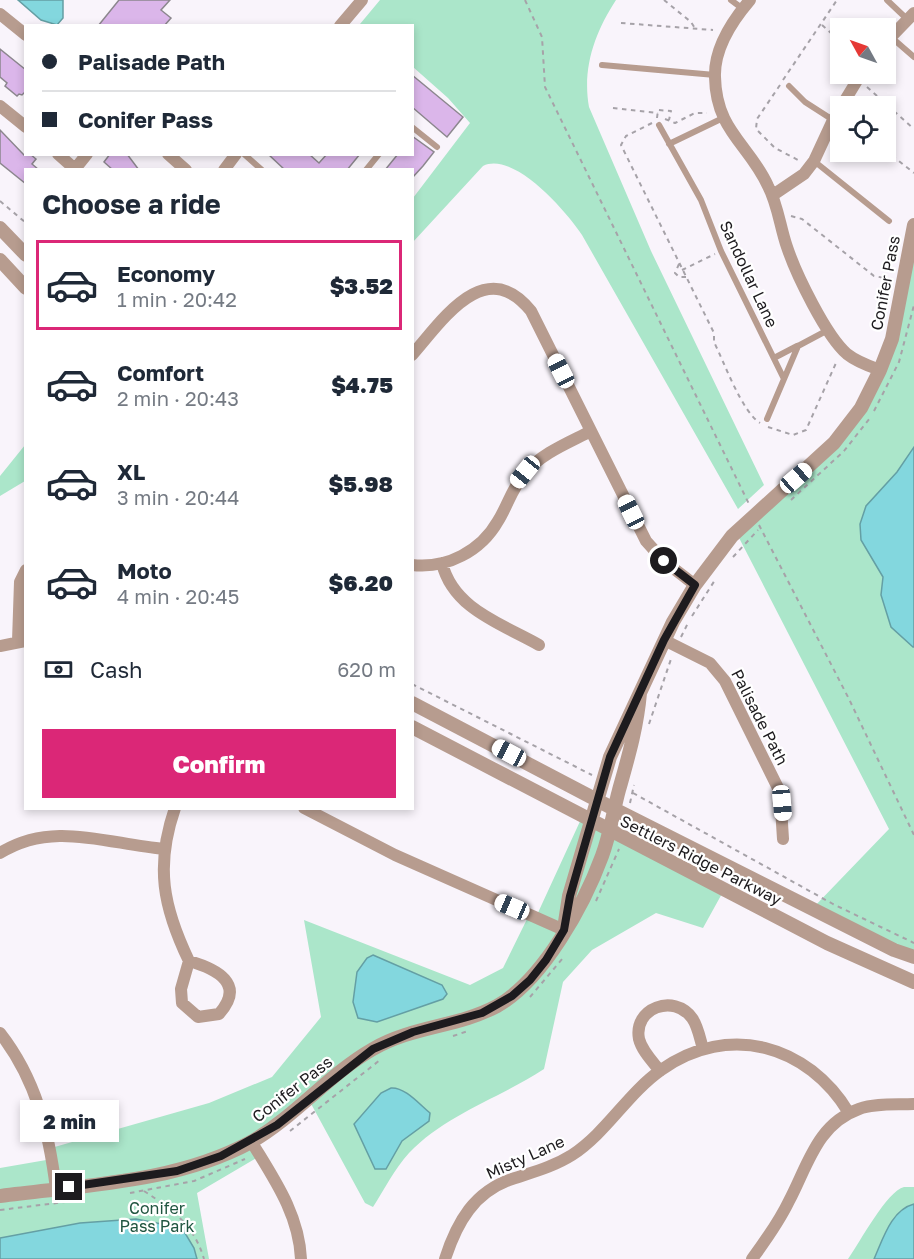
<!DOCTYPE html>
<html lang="en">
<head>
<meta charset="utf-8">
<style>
  :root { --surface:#fff; --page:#f6f6f7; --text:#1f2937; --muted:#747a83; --line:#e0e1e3; --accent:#db2777 }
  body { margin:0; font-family:"Golos Text",sans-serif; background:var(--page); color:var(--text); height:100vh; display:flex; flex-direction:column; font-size:22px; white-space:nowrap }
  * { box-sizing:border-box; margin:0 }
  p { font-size:20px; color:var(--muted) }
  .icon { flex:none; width:33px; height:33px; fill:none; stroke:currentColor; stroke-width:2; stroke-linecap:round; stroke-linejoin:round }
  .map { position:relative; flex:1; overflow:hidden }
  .panel { position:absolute; left:24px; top:168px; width:390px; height:642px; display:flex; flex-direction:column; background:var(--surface); border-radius:0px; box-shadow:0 3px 9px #0003 }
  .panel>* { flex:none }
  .top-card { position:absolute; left:24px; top:24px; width:390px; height:132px; border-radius:0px; box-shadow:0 3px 9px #0003; display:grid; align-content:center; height:132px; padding:0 18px; background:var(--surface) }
  .needle { width:39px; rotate:310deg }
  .controls { position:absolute; left:830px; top:18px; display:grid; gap:12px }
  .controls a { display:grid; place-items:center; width:66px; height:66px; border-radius:0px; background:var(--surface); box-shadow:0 3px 9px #0003; font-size:30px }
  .end { position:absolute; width:27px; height:27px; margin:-14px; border:8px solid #1d1b1e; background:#fff; box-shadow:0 0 0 3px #fff }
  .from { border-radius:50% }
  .bubble { position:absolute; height:42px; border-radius:0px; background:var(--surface); box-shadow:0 3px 9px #0003; font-size:20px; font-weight:800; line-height:42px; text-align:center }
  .car { position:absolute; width:18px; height:36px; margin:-18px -9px; border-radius:8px; box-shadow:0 0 4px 2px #0007; background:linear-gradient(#fff 24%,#345 0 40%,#fff 0 76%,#345 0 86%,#fff 0) }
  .top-card b { display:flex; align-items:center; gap:21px; height:57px; font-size:22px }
  .top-card b+b { border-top:2px solid var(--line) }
  .top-card i { width:15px; height:15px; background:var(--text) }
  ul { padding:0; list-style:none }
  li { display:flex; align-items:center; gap:18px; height:90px; margin:0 12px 9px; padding:0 6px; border:3px solid transparent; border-radius:0px }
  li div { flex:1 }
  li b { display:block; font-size:22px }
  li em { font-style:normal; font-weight:800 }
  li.selected { border-color:var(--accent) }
  li>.icon { width:54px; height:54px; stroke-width:1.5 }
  h2 { padding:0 18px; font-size:27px; line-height:72px }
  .pay { display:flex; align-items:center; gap:15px; height:66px; padding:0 18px; font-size:22px }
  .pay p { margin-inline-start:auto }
  .cta { display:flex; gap:12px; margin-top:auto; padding:12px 18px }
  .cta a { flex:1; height:69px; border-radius:0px; background:var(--accent); color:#fff; font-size:24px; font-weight:800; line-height:69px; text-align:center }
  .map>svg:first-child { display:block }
  .green { fill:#abe6ca }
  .water { fill:#83d7de; stroke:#649fa4; stroke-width:1.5 }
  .building { fill:#dbb6ea; stroke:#8c878e; stroke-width:1.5 }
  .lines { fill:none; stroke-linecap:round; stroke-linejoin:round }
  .path { stroke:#a6a2a8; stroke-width:2; stroke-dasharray:4.5 4.5; stroke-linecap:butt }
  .service { stroke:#b79c8f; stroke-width:6 }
  .minor { stroke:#b79c8f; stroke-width:12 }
  .tertiary { stroke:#b79c8f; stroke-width:14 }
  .route { stroke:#1d1b1e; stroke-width:8 }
  .labels { text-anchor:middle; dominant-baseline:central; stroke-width:4.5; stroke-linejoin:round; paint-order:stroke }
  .street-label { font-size:16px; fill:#1d1b1e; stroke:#fff }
  .park-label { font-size:16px; fill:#205540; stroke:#fff }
</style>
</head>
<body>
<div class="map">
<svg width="914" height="1259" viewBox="0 0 914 1259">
  <rect width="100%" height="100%" fill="#f9f4fb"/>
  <path class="green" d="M380 0H616C595 32 582 68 589 107L651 251 764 485 738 509 582 235C566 211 514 151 483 166L413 242V198L470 123 448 98 413 67 412 26 360 24Z
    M914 225V957L812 909 889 829 736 532 816 461 874 384Z
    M25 445V481L0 496V476Z
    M582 817 724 890 703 928 656 913 592 950 563 982 544 1069C500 1098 446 1114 409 1153 395 1168 384 1190 373 1207L365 1203 309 1100 252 1141 260 1156 197 1193 209 1259H0V1168L52 1159 51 1148 209 1103 272 1077 321 1017 304 920 470 985 503 968 529 915 536 917Z
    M904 1187H914V1259H848C860 1242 887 1191 904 1187Z"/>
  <path class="water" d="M18 0H63V18L57 25 41 20Z
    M914 447V647H913L891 627 881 595 883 577 861 540 860 524 866 506 897 472Z
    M373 955 442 985 447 994 443 999 377 1022 358 1018 353 1002 357 972 367 958Z
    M391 1088C405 1087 419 1104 430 1113L429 1121 402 1141 386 1169H375L354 1124 381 1093Z
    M914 1204V1259H874C883 1239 891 1210 914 1204Z
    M136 1219 182 1228 194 1248 197 1259H0V1238L80 1223Z"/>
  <path class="building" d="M119 0H170L161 10 171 18 164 26H98Z
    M0 49 26 70V91L22 95 19 94 17 96 5 86 7 83 0 77Z
    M412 75 463 117 447 137 412 107Z
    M0 130 24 155 30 154 36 159 32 164 39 170H26V184L0 163Z
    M412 136 434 152 423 166 412 178V170H385L398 154H412Z
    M110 154H127L139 170H113L104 162Z
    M268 154H309L319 163 327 154H360L347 170H285Z"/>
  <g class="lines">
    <path class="path" d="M525 0 542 37 545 87 749 504
      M664 0 691 22 696 30
      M621 23 713 30
      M822 25 840 41
      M783 80 837 0
      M780 85 757 119 756 129 775 148 798 160
      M867 87 914 129
      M613 108 658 113
      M657 118 658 110 671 111 669 120
      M665 119 675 123 695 113H707
      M652 123 626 136 621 145 714 333V342C724 362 742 412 760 423
      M885 150 914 173
      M0 201 26 223
      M791 216 802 219 874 276 890 279
      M679 264 675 273 679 277H686
      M682 270 715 254
      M874 411 899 362 914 305
      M768 427 793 435 806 430 836 363
      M791 500 844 451 870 418
      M759 525 849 699 914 835
      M733 557 758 530
      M692 616 715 580
      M681 637 689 621
      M412 684 592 775
      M649 724 672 656
      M633 793 833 904 914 943
      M630 803 634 785
      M596 901 619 849
      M530 997 563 958
      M453 1036 468 1031
      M290 1131 380 1060
      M144 1191C173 1210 194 1225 204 1259
      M130 1193 194 1181 245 1159
      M0 1210 65 1202"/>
    <path class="service" d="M731 0 743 9
      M887 0 907 19
      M891 37 914 57
      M602 65 715 75
      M789 86 805 102 833 120
      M659 125 701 200 721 251 784 379 767 419
      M412 127 437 147
      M669 144 723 118
      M244 154 262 170
      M814 161 889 221
      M366 170 379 154
      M774 358 797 346
      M784 379 798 346 828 330"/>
    <path class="minor" d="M750 0C732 21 714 49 715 77 716 131 749 144 768 186 778 205 780 227 787 247 796 274 826 336 847 354 857 362 869 366 880 370
      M0 14 26 35
      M340 26 362 0
      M885 43 914 13
      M0 106 26 127
      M58 154 76 170
      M168 154 186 170
      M75 169 87 154
      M224 170 236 154
      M773 195 804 174 814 161 833 120 861 74
      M412 355C442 321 485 254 531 311L646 541 664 561 695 585
      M442 563C453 609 502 624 539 645
      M412 565C447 569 481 551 498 521 508 505 512 488 525 473 542 453 568 443 591 431
      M664 640 710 663 725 681 780 792 783 839
      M18 641 20 582 26 570
      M0 646 25 641
      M175 808C155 866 163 907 189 961
      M304 808 395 855 564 930
      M0 853C53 820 107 844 164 849
      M189 961C217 969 246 984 219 1014L198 1017 182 1003 181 989Z
      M0 1033C36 1079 49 1132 56 1189
      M660 1071C653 1062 642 1051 639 1039 633 1008 674 993 692 1018 698 1026 700 1039 703 1049
      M251 1141C274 1179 299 1214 301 1259
      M445 1259C457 1222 474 1192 512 1179 533 1172 553 1167 572 1155 607 1132 627 1094 661 1070 729 1022 808 1045 849 1113
      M752 1259C766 1240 779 1222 789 1201 808 1165 817 1124 859 1109 876 1103 896 1105 914 1104"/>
    <path class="tertiary" d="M0 228 26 255
      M0 260 26 288
      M412 703 614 809 894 950 914 957
      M412 727 827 943 914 982
      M565 922 569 896 610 757 673 622 695 585 732 536 834 443 861 408 880 370 892 339 914 225
      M0 1196C84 1185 175 1183 251 1142 296 1116 329 1074 373 1049 412 1026 458 1027 497 1006 543 980 584 905 602 856 610 835 613 812 619 790 628 758 637 728 640 693"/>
  </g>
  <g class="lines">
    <path class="route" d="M69 1187 177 1171 221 1156 277 1125 373 1049 413 1032 482 1013 512 996 530 980 546 960 564 930 570 896 610 757 664 640 695 585 664 561"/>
  </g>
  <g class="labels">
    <g class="street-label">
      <text transform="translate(749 274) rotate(65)">Sandollar Lane</text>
      <text transform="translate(885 283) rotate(-79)">Conifer Pass</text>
      <text transform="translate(760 717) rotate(63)">Palisade Path</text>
      <text transform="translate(701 860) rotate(27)">Settlers Ridge Parkway</text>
      <text transform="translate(292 1089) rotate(-38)">Conifer Pass</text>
      <text transform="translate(525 1157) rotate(-24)">Misty Lane</text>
    </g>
    <g class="park-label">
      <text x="157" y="1208">Conifer<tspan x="157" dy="18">Pass Park</tspan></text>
    </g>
  </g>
</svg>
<div class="controls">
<a><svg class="needle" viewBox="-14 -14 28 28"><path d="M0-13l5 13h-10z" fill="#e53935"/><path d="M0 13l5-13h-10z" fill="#747a83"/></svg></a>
<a><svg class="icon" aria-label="locate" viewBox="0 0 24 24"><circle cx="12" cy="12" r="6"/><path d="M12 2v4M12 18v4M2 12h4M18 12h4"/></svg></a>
</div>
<i class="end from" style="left:664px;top:561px"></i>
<i class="end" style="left:69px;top:1187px"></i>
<div class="bubble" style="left:20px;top:1100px;width:99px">2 min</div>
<i class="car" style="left:561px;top:371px;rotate:333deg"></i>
<i class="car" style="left:525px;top:472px;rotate:219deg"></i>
<i class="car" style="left:796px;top:478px;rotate:49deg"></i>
<i class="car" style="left:631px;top:512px;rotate:334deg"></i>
<i class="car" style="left:509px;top:753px;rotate:298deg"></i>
<i class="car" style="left:782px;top:803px;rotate:175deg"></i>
<i class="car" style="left:512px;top:907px;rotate:293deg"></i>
<div class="top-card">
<b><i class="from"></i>Palisade Path</b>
<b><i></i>Conifer Pass</b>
</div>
<section class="panel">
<h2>Choose a ride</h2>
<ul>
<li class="selected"><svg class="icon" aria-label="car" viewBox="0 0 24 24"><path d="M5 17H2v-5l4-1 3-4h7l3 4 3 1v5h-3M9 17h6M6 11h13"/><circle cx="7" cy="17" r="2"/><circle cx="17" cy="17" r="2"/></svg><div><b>Economy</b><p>1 min · 20:42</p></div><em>$3.52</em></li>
<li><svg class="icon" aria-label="car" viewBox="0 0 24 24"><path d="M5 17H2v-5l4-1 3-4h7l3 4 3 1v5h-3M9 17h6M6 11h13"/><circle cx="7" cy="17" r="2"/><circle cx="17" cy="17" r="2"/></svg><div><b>Comfort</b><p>2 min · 20:43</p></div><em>$4.75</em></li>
<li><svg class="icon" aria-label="car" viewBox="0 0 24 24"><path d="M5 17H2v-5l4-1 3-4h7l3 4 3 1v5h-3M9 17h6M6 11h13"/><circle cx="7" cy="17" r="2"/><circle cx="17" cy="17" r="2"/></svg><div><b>XL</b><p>3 min · 20:44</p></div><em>$5.98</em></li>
<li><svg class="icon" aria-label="car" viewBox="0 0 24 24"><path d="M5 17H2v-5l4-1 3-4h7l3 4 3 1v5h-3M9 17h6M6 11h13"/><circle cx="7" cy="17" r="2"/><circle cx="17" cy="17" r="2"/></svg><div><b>Moto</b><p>4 min · 20:45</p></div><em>$6.20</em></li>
</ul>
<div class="pay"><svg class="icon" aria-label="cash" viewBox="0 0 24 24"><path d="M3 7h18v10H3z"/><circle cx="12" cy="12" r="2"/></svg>Cash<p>620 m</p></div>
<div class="cta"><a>Confirm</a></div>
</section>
</div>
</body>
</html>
